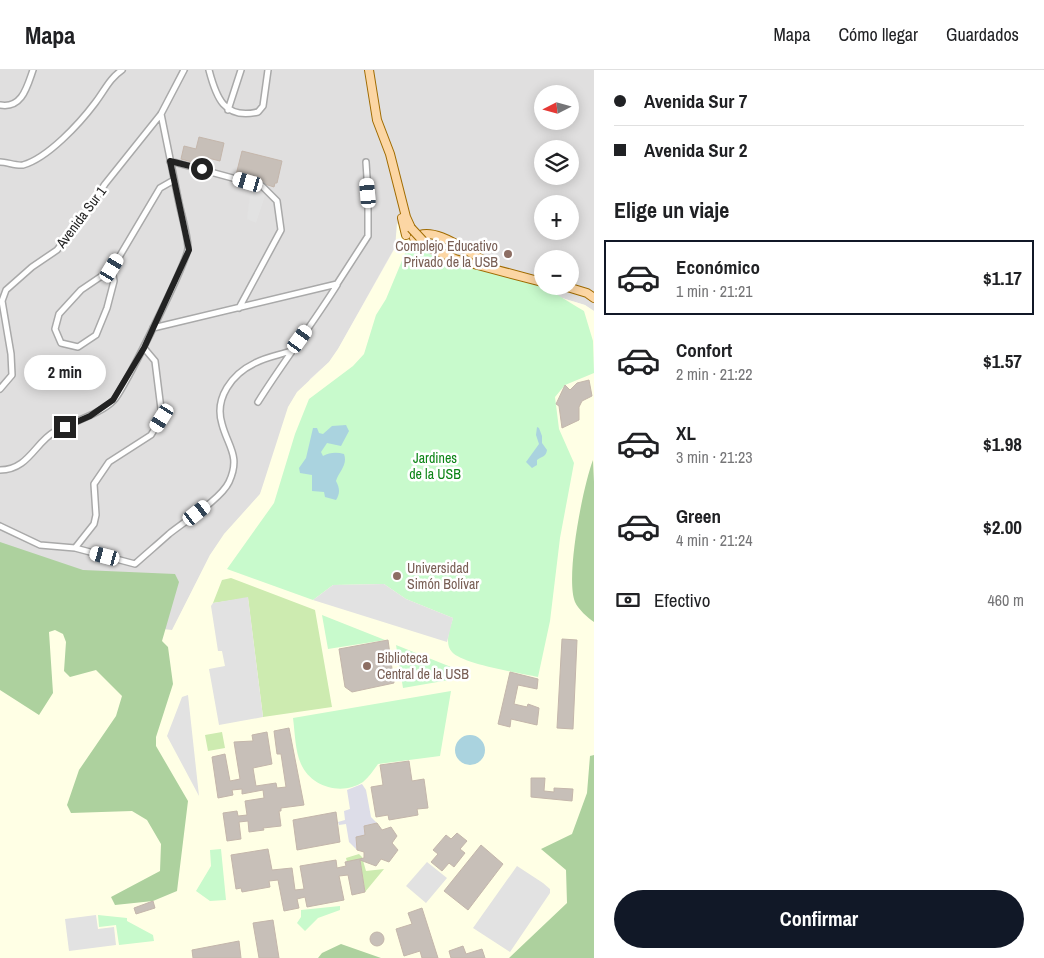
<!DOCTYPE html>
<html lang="es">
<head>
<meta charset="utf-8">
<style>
  :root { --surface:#fff; --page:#f6f6f6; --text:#202124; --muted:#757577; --line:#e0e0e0; --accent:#111827 }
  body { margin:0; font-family:"Archivo Narrow",sans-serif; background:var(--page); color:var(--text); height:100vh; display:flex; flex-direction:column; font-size:19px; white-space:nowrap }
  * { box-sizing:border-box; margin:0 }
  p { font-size:16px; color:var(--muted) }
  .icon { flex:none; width:28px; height:28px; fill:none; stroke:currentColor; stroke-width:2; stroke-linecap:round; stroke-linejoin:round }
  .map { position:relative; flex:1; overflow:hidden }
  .details { display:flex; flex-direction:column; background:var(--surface); width:450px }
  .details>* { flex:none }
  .hud { display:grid; align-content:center; height:110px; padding:0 20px; background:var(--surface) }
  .needle { width:32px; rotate:264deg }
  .controls { position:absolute; left:534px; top:15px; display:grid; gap:10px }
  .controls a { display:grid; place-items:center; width:45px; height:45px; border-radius:50%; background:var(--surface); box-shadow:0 2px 12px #0003; font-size:25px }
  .end { position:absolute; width:22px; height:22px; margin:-11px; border:6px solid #222; background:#fff; box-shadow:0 0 0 2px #fff }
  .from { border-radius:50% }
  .bubble { position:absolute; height:35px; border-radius:18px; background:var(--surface); box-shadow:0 2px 12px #0003; font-size:16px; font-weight:700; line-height:35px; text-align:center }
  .car { position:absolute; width:15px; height:30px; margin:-15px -8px; border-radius:6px; box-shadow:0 0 4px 1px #0007; background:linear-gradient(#fff 24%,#345 0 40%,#fff 0 76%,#345 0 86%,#fff 0) }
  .hud b { display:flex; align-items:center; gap:18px; height:48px; font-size:19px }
  .hud b+b { border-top:1px solid var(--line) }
  .hud i { width:12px; height:12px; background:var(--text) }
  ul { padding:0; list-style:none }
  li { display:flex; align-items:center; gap:15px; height:75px; margin:0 10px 8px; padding:0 10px; border:2px solid transparent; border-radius:0px }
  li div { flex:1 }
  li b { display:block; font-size:19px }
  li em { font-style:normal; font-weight:700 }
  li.active { border-color:var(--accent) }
  li>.icon { width:45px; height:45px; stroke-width:1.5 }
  h2 { padding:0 20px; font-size:22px; line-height:60px }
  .pay { display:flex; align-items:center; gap:12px; height:55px; padding:0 20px; font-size:19px }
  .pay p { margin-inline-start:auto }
  .cta { display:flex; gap:10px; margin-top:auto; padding:10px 20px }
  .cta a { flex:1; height:58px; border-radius:30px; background:var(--accent); color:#fff; font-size:20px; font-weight:700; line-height:58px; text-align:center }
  header { display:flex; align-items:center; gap:30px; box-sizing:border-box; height:70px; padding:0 25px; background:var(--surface); border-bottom:1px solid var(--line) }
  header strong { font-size:24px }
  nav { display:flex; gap:28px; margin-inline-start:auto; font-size:18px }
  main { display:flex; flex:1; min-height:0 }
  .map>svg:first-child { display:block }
  .residential { fill:#e0dfdf; fill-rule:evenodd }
  .education { fill:#ffffe5 }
  .grass { fill:#cdebb0 }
  .forest { fill:#add19e }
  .park { fill:#c8facc }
  .parking { fill:#e2e2e2 }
  .plaza { fill:#dddde8 }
  .water { fill:#aad3df }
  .building { fill:#c7bfb8; stroke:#c4b6ab }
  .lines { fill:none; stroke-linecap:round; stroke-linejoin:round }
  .street-casing { stroke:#a9a9a9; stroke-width:8 }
  .primary-casing { stroke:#a06b00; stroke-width:10 }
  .street { stroke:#fff; stroke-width:5 }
  .primary { stroke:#fcd6a4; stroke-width:8 }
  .primary-bridge-casing { stroke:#a06b00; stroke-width:10; stroke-linecap:butt }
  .primary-bridge { stroke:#fcd6a4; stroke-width:8 }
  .route { stroke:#222; stroke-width:6 }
  .education-dot { fill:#8d6e63; stroke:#fff; stroke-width:2 }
  .labels { text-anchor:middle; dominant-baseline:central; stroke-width:5; stroke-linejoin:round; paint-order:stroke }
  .street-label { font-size:14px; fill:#222; stroke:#fff }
  .education-label { font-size:14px; fill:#785e54; stroke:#fff; text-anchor:start }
  .park-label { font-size:14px; fill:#0c8416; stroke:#fff }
</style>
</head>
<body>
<header>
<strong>Mapa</strong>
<nav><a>Mapa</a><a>Cómo llegar</a><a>Guardados</a></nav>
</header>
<main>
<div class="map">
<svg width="594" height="888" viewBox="0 0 594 888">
  <rect width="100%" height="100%" fill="#f2efe9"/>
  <path class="residential" d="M0 0H594V241L585 235 434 189 410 170 398 154 395 177 338 279 329 292 310 309 260 424 225 464 210 485 172 561 117 554 0 527ZM542 24H570V51H542ZM542 79H570V106H542ZM542 134H570V161H542ZM542 189H570V216H542Z"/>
  <path class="education" d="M397 153 410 170 434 189 585 235 594 241V888H0V527L117 554 172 560 210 485 224 464 260 424 288 337 297 322 329 292 338 279 395 178Z"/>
  <path class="grass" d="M231 508 315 540 332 637 263 647 248 528 213 533 222 510Z
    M222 662 225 678 208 681 205 665Z
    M359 784 362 787 366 801 384 799 365 822 360 790 347 792 346 788Z"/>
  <path class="forest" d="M593 390 594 412V552C588 548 578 539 575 532 565 507 583 416 593 390Z
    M0 472 83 500 175 504 179 512 162 571 168 577 173 614 156 667V676L188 731 177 821 153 831 115 835 111 827 160 801 161 774 147 750 132 741 71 743 67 735 79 700 116 646 122 626 96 600 70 607 64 601 66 572 63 564 55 560 49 562 53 623 39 645 0 620Z
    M594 685V888H509L567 833 566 800 541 779 572 764 587 723 590 686Z
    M341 874 381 888H318L322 883Z"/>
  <path class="park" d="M414 170C438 202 491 198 527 210 547 216 566 231 584 241L593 271 594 303 565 315 555 327 559 359 574 393 560 468 550 551 538 607C520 603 462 594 452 582 444 574 450 558 453 548L406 529 384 514 333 515 313 530 227 499 274 433 295 364 309 329 353 296 364 284 376 245 386 229 406 181Z
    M322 545 385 570 328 579Z
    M396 575 451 597 449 610 403 618Z
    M451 621 440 686 378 694C373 701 369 707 363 712 342 726 311 717 301 694 295 681 295 663 293 648Z
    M221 779 226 830 210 831 196 821 211 796 210 780Z
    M340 836V840L318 848 305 861 297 853 301 847V840Z
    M98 845 127 848V851L153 865 154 871 119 875 116 855 99 857Z"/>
  <path class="parking" d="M251 118 265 126 256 153 247 149Z
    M384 514 406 529 453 548 447 572 313 530 333 515Z
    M248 527 263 647 219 655 209 599 225 596 222 581H218L211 536 213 533Z
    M188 625 199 726 167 666 182 627Z
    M427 792 447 808 426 833 406 816Z
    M517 796 543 813 550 819V823L510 882 473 858Z
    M96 845 98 859 114 857 116 875 69 881 65 849Z"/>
  <path class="plaza" d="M362 714 366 720 371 747 377 753 364 756 365 765 356 768 357 780 349 772 346 754 339 755 338 752 345 750 344 741 350 739 347 720Z"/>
  <path class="water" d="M346 355 349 361 341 376 327 373 321 382 323 386C330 382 337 382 344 384 348 395 339 401 336 411 340 419 340 423 336 430L325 427 324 422 312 421V405L300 403 299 398 306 388 313 358H317L319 363 323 364 332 356Z
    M537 357 539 358 542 366V373L547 380C546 387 542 386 537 390V395L532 398 526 392 539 374 536 365Z
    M455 680a15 15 0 1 1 30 0a15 15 0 1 1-30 0Z"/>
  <path class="building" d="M199 67 224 73 220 91 204 87 203 95 181 89 184 76 196 79Z
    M242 81 282 91 277 113H275L274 117 236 105Z
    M589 310 592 326 582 331 579 337V350L562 358 559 336 556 334 565 315 570 320 577 313Z
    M562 569 577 570 573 659 557 658Z
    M388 570 394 613 352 622 345 617 339 579Z
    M510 602 538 609 537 619 518 615 514 634 527 637 528 634 539 638 537 655 511 649 510 657 498 654Z
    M289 658 304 735 281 738V741H279L281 756 263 758 264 760 249 762 248 751 239 752 241 769 227 771 223 743 237 741 238 746 247 745 245 731 264 728 263 720 242 724V719L232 720 233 725 218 728 212 687 225 684 230 711 240 709 234 672 253 671 252 665 267 662 272 694 253 698 256 716 276 713 277 718 286 717 281 684H277L274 661Z
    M409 691 412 711 424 709 428 738 417 739 418 745 389 750 388 745 376 747 371 717 383 715 380 695Z
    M531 708H545L544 721 554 722V718L573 719 572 731 531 727Z
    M336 742 340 772 297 780 293 750Z
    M377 753 382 760 391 757 397 766 392 773 398 780 389 792 381 789 376 796 360 790 365 822 352 825 348 805 339 806 344 830 307 837 305 827 297 829 299 838 284 841 278 810 269 811 270 817 242 822 241 818 236 819 231 785 268 779 272 800 292 798 295 820 304 819 300 796 336 790 337 798 346 796 345 792 364 788V782L357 780 356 767 365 765 364 756Z
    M457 763 467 771 460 779 465 783 454 797 449 793 442 801 431 792 438 784 433 780 446 765 451 769Z
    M481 775 503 794 468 840 444 821Z
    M153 831 155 838 136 844 134 838Z
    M422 838 438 888H422L420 881 404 886 396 859 412 854 408 843Z
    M273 850 279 888H259L253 853Z
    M370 869a7 7 0 1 1 14 0a7 7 0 1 1-14 0Z
    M239 871 241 888H193L192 880Z
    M463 876 466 884 482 879 485 888H451L449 881Z"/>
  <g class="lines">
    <defs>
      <path id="street" d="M209 0C216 27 224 50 258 42L263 36 268 0
        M0 35C22 39 27 17 33 0
        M228 40 241 0
        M170 91 262 116 277 131 281 160 239 238
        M0 92C7 92 16 96 23 95 48 88 80 53 95 33 105 20 109 9 122 0
        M112 199 114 211 107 238 96 265 78 277 61 273 55 259 59 244 81 220 112 199 160 118 174 110
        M153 258 337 214 368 166V123L366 92
        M0 319 12 305 11 284 2 231 6 220 32 197 57 180 83 147 105 114 161 44 184 0
        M258 332C283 292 312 255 337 215
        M0 400C28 400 35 373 54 362 71 352 101 344 114 330 125 317 189 189 188 177 187 163 182 147 179 133 173 103 167 73 161 44
        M0 456 40 475 75 478 94 454 96 445 94 414 109 392 151 365 162 347 155 291 144 278
        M75 478 135 494C146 484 158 474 169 464 185 451 221 429 229 412 241 386 228 377 222 354 214 328 232 304 255 293 266 287 279 285 291 281"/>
      <path id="primary" d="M369 0 377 50 390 84 406 147 411 158
        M402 148 406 165
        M414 168C432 154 465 180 481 189L486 195
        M425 173 433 179 455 189 542 212
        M564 216 587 223 594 228"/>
    </defs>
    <use href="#street" class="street-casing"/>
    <use href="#primary" class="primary-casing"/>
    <use href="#street" class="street"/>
    <use href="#primary" class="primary"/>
    <defs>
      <path id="primary-bridge" d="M411 158 425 173"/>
    </defs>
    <use href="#primary-bridge" class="primary-bridge-casing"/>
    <use href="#primary-bridge" class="primary-bridge"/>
  </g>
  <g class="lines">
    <path class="route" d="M65 357 90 346 113 330 144 278 189 180 170 91 202 99"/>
  </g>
  <g class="education-dot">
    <circle cx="508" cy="184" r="5"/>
    <circle cx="397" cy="506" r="5"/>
    <circle cx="367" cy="596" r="5"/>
  </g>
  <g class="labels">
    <g class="street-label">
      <text transform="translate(81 147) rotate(-53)">Avenida Sur 1</text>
    </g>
    <g class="education-label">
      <text x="498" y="176" text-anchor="end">Complejo Educativo<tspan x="498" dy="16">Privado de la USB</tspan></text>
      <text x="407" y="498">Universidad<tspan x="407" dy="16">Simón Bolívar</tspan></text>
      <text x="377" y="588">Biblioteca<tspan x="377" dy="16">Central de la USB</tspan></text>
    </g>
    <g class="park-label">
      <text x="435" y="388">Jardines<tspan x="435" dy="16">de la USB</tspan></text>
    </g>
  </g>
</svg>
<div class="controls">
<a><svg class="needle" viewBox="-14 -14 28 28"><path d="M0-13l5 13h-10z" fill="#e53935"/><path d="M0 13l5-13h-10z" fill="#757577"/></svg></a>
<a><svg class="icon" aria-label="layers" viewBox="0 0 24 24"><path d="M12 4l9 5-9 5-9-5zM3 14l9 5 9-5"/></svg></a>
<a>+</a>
<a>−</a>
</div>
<i class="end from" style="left:202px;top:99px"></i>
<i class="end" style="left:65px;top:357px"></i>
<div class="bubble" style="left:24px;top:285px;width:82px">2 min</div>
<i class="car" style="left:248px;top:112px;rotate:286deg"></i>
<i class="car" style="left:368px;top:123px;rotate:355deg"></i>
<i class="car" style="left:112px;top:198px;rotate:31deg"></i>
<i class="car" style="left:300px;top:269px;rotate:36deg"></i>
<i class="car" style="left:162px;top:348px;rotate:212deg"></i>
<i class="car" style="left:197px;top:443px;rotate:52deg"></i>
<i class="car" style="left:105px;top:486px;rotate:285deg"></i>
</div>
<section class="details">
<div class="hud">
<b><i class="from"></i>Avenida Sur 7</b>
<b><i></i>Avenida Sur 2</b>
</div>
<h2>Elige un viaje</h2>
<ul>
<li class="active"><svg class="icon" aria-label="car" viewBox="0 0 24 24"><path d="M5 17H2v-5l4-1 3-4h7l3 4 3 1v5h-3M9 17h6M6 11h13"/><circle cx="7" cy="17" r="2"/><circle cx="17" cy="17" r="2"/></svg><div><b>Económico</b><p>1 min · 21:21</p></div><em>$1.17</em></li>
<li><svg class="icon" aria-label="car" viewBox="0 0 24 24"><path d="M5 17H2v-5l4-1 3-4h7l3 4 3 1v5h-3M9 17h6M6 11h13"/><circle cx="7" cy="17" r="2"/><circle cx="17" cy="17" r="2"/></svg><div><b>Confort</b><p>2 min · 21:22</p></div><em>$1.57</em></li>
<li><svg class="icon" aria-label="car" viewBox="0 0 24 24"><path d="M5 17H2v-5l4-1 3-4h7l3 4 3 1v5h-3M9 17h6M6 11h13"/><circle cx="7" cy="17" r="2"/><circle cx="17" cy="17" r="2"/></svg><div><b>XL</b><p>3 min · 21:23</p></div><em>$1.98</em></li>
<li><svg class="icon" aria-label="car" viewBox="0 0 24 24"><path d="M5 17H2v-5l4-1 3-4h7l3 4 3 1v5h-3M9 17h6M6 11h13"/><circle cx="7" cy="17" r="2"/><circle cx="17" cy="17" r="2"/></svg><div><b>Green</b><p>4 min · 21:24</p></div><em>$2.00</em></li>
</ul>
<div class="pay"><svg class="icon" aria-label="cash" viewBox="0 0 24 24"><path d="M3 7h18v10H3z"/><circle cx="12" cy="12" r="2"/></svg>Efectivo<p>460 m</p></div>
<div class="cta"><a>Confirmar</a></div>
</section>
</main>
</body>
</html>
